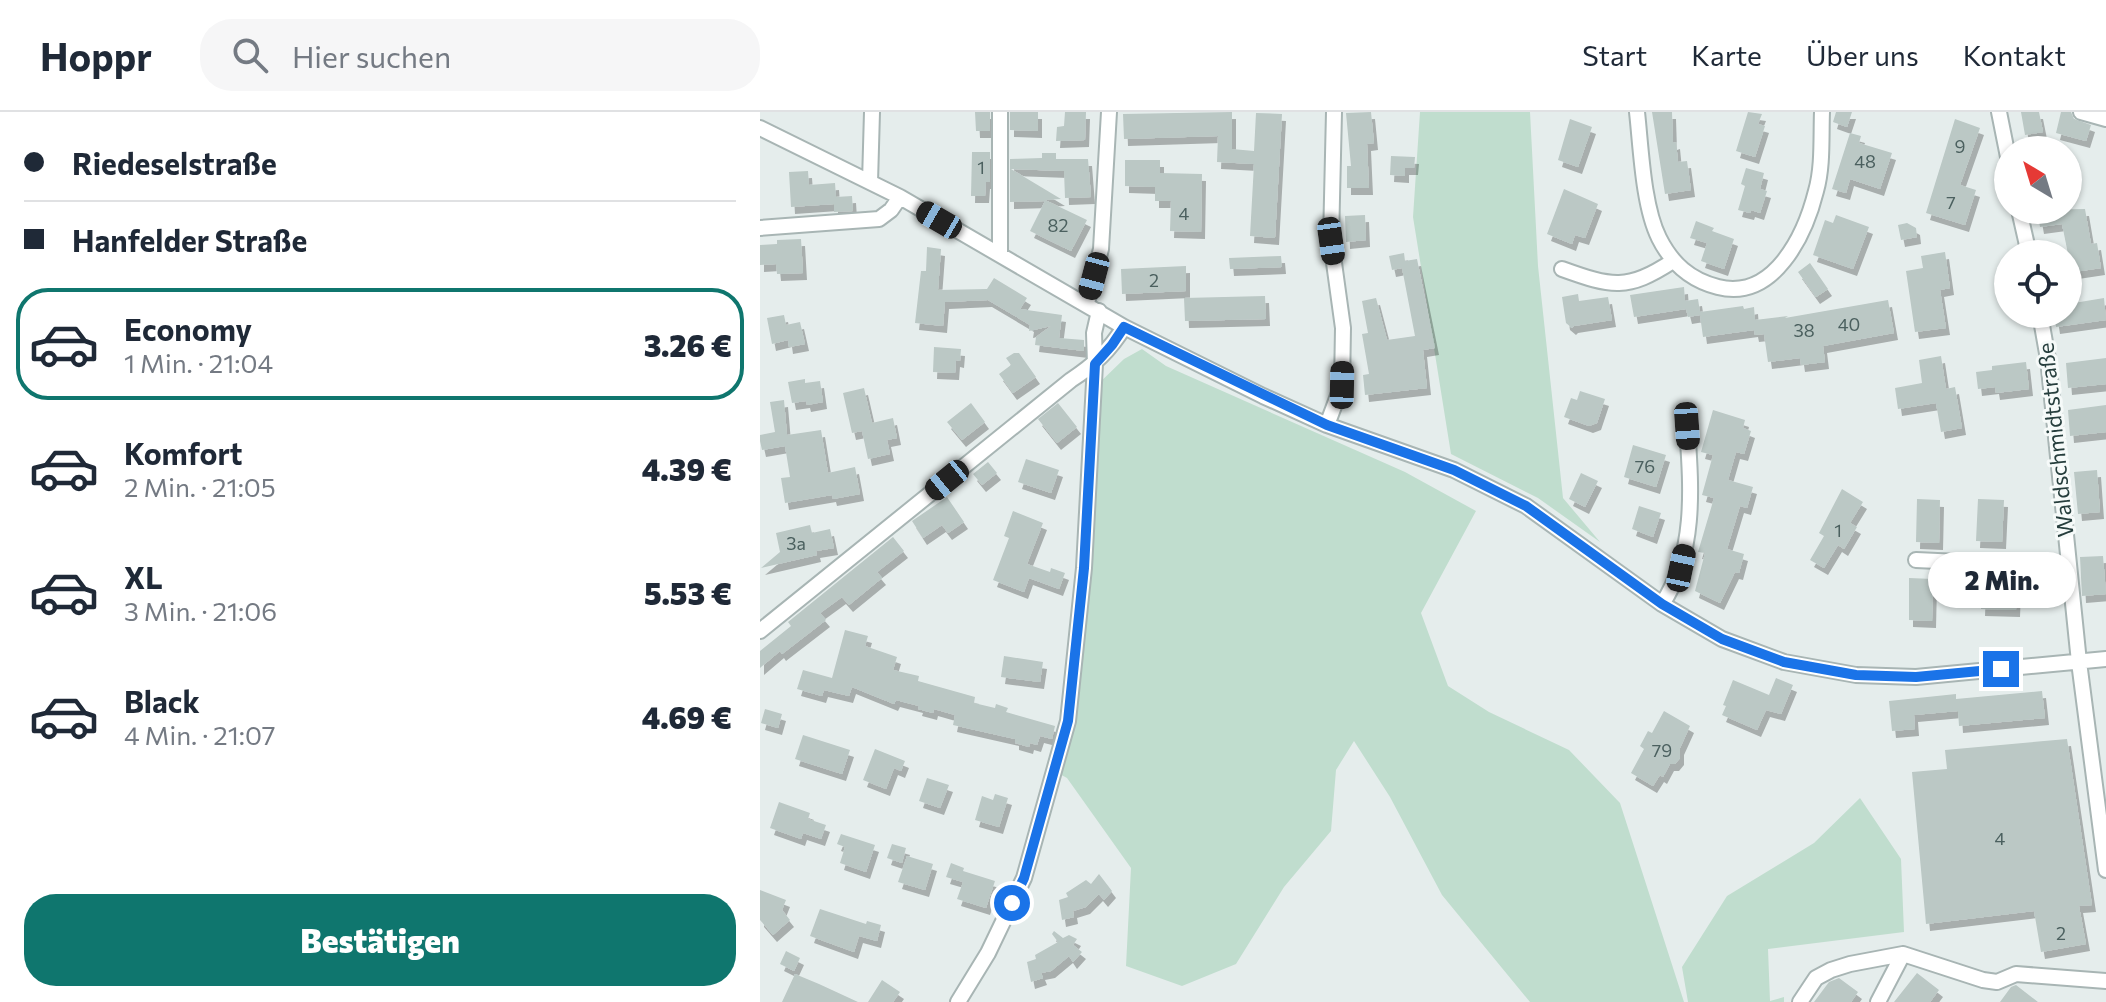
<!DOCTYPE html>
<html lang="de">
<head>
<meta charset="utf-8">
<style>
  :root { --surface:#fff; --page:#f6f6f7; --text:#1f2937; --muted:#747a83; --line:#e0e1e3; --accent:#0f766e }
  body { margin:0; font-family:Commissioner,sans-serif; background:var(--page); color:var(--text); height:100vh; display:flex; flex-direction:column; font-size:30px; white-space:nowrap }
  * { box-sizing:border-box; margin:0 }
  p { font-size:26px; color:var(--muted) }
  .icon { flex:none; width:44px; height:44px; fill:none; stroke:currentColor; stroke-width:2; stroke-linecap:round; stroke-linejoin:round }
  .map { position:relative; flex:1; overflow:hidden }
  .details { display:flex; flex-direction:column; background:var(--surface); width:760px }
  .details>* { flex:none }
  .top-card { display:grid; align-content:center; height:176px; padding:0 24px; background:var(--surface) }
  .needle { width:52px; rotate:322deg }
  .fabs { position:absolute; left:1234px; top:24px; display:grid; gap:16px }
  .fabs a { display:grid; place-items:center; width:88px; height:88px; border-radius:50%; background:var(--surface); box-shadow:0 2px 6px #0004; font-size:40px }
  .end { position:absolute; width:36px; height:36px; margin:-18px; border:10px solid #1a73e8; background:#fff; box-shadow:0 0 0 4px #fff }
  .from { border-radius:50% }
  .bubble { position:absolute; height:56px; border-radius:28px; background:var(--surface); box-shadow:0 2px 6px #0004; font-size:26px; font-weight:800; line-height:56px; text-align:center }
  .car { position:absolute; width:24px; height:48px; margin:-24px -12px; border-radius:10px; box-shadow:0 0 6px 2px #0007; background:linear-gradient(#222 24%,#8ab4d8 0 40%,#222 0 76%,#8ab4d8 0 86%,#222 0) }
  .top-card b { display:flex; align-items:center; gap:28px; height:76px; font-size:30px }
  .top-card b+b { border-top:2px solid var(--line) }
  .top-card i { width:20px; height:20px; background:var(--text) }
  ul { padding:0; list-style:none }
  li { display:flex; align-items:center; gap:24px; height:112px; margin:0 16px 12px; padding:0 8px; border:4px solid transparent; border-radius:32px }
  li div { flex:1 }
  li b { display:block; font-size:30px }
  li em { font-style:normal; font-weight:800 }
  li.selected { border-color:var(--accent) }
  li>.icon { width:72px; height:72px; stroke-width:1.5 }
  .button { display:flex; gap:16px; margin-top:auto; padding:16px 24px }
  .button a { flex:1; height:92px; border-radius:32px; background:var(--accent); color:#fff; font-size:32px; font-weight:800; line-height:92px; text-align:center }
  header { display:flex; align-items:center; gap:48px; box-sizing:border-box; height:112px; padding:0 40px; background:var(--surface); border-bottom:2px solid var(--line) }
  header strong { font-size:38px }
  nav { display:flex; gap:44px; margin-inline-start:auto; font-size:28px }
  .search { width:560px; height:72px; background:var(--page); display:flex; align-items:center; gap:20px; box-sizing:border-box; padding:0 28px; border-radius:32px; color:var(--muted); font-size:30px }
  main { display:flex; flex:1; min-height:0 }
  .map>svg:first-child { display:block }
  .green { fill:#c0ddce }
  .building { fill:#bbc8c5; filter:url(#shadow) }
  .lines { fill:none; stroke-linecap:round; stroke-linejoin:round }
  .minor-casing { stroke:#a8b5b4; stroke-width:18 }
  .minor { stroke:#fff; stroke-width:14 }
  .route { stroke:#1a73e8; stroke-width:10 }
  .labels { text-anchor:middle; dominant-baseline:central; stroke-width:6; stroke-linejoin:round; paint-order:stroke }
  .number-label { font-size:18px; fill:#4b605f }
  .street-label { font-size:22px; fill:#263e3d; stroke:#f6faf9 }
</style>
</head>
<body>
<header>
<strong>Hoppr</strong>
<div class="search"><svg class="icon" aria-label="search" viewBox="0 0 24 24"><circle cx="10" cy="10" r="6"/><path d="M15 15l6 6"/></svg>Hier suchen</div>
<nav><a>Start</a><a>Karte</a><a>Über uns</a><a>Kontakt</a></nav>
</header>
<main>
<section class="details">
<div class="top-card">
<b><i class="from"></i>Riedeselstraße</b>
<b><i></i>Hanfelder Straße</b>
</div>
<ul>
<li class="selected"><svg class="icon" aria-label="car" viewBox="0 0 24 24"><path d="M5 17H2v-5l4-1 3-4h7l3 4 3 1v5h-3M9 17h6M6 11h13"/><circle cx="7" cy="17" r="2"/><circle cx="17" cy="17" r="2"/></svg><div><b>Economy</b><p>1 Min. · 21:04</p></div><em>3.26 €</em></li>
<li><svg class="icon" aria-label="car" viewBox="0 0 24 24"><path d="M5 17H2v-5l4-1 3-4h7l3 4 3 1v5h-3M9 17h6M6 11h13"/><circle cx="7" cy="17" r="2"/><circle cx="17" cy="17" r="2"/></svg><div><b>Komfort</b><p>2 Min. · 21:05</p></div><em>4.39 €</em></li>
<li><svg class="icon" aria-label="car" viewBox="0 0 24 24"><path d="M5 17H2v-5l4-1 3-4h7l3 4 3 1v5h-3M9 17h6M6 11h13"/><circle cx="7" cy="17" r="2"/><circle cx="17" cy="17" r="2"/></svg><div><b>XL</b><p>3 Min. · 21:06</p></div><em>5.53 €</em></li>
<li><svg class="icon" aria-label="car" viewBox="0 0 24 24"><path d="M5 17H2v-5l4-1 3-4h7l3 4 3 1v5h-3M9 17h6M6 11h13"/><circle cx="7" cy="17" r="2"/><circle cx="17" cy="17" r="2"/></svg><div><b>Black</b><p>4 Min. · 21:07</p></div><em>4.69 €</em></li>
</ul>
<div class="button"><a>Bestätigen</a></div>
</section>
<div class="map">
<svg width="1346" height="890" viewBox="0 0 1346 890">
  <defs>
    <filter id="shadow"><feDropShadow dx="4" dy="7" stdDeviation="0" flood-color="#0004"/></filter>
  </defs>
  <rect width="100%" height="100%" fill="#e5edec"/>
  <path class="green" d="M660 0H770L778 154 803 386 840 430 778 386 691 342 653 105Z
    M382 237 406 254 645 360 716 399 661 501 688 574 729 600 809 638 860 691 924 890H770L682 783 630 685 594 629 576 658 571 719 524 775 476 852 422 874 366 854 371 756 307 666 294 659 324 456 333 277 364 247Z
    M1100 686 1141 747 1144 820 1008 837 1010 889 1024 885V890H928L922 855 967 784 1054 731Z"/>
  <path class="building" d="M215 0H230V19H216Z
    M250 0H278V19L250 18Z
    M305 0H326L325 28 296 29 297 15 304 14Z
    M472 0V37L494 39 496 1 522 2 515 126 490 124 494 52 457 50 458 24 364 27 363 2Z
    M611 0 614 31 607 32 609 76H587V54H591L586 1Z
    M892 0H912L913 31 916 30 918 50 927 49 931 78 905 82Z
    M988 0 1002 2 998 12 1005 14 995 45 976 39Z
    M1076 0H1092L1087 15 1073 10Z
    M1261 0H1279L1283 20 1265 23Z
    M1301 0H1311L1314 7 1331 13 1326 29 1296 21Z
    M810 7 832 15 818 55 798 48Z
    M1195 7 1220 16 1200 73 1216 78 1205 113 1166 101Z
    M1090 21 1101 24 1099 31 1132 41 1120 77 1090 67 1086 81 1072 77Z
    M212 40H230V70H226L225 84H211Z
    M282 41H296V47H328L331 85 305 86 304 59 251 57 301 87 285 88 327 108 311 139 270 119 285 89 250 90V47L282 46Z
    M631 44 655 45 654 56H645V64L630 63Z
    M365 48H400V61L442 62 441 120 410 119 411 89H395V75L365 74Z
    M986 56 1004 61 1000 77 1007 79 1000 101 991 98 990 101 978 98 985 74 981 72Z
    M48 59 49 73 75 71 76 85 92 84 93 99 74 100V92L31 95 29 60Z
    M804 77 838 92 825 126 815 123 812 132 787 122Z
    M1325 97 1331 132 1337 131 1341 156 1308 161V142L1302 112 1280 115 1277 98Z
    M605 103 606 128 586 130 585 104Z
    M1076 103 1109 115 1093 157 1053 143 1065 108 1073 111Z
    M936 109 954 116 952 119 974 127 964 157 941 149 947 131 930 126Z
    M1147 111 1156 116 1157 125 1141 128 1138 113Z
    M41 127 43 161 17 162 16 152 0 153V133L17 132V128Z
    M167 135 181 137 178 178 227 177 234 166 267 186 260 197 302 203 299 226 324 228V239L275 233 276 225 291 214 269 219 270 213 228 188 185 190 183 214 155 211 161 159H166Z
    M1185 140 1190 176 1180 178 1186 216 1155 220 1146 159 1163 156 1161 144Z
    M644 141 645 149 657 147 675 236 663 238 667 276 605 283 603 263 609 262 602 222 608 221 602 189 616 186 627 228 655 224 642 156 632 158 629 144Z
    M521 144 522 155 470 157 469 146Z
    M1050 151 1068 177 1056 185 1038 160Z
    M426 154V179L362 182 361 157Z
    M924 175 925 189 938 187 940 200 983 194 984 197 994 195 995 208 1028 204 1025 206 1128 188 1134 221 1063 234 1065 250 1041 253 1040 246 1008 250 1004 222 995 223 994 218 943 225 940 203 928 205 926 197 874 205 870 183Z
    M818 182 819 189 848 185 852 208 814 214 812 216 806 211 802 185Z
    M505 184 506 207 425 209 424 186Z
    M1344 186 1346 208 1296 215 1294 202H1308V192Z
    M24 203 26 213 40 210 45 232 29 235 28 228 12 232 7 206Z
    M174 235 201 237 200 249 196 248 195 261 173 260Z
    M254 241H259L276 265 253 281 239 262 251 253 246 246Z
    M1181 244 1186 277 1195 275 1202 316 1181 320 1176 291 1138 297 1135 276 1162 271 1159 248Z
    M1346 246V272L1308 276 1306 251Z
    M1266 250 1269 277 1236 281 1235 275 1218 277 1216 260 1232 258V254Z
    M45 267V271L60 269 63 290 47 293 46 289 32 291 28 270Z
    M104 276 112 311 133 306 137 326 127 328 130 342 108 347 102 319 92 321 83 281Z
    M820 279 845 287 837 311 829 314 804 305 811 286 817 288Z
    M24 288 27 323 61 318 68 361 95 355 100 382 73 387 72 383 25 391 21 366 30 365 25 334 2 338 0 329V323L15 320 10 290Z
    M211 291 225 310 202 328 187 310Z
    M298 291 317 315 297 331 278 307Z
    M1346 293V320L1310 324 1308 298Z
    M953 298 985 308 983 316 991 319 984 342 976 340 968 368 993 375 987 396 980 394 967 437 984 442 979 461 975 460 960 491 935 479 945 441 938 440 954 386 942 383 953 343 941 340Z
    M873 333 906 343 896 375 864 365Z
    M266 347 299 358 291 381 258 370Z
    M228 350 237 361 222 373 213 362Z
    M1337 358 1340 400 1318 402 1314 360Z
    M821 361 838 369 825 395 809 387Z
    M1082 377 1103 390 1090 411 1097 415 1084 437 1078 433 1064 456 1050 448 1064 424 1059 421Z
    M187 385 204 410 188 421 182 413 163 426 152 409Z
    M1157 387 1180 388 1179 431 1156 430Z
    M1218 387 1244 388 1242 430 1216 429Z
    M879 394 901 401 893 425 872 417Z
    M253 399 283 411 267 452 290 460 291 456 305 461 299 477 269 466 264 480 233 468 249 426 244 424Z
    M50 413 52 421 70 417 74 436 56 439 57 443 1 456 20 440 16 421Z
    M133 425 144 439 117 460 122 466 89 493 82 485 60 501 66 508 22 542 20 539 0 556V539L31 514 28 510Z
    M1343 444 1346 482 1322 484 1320 445Z
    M1149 466 1173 467 1172 509 1149 508Z
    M1222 471 1257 472 1256 498 1221 497Z
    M85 518 108 524 105 534 137 545 133 558 159 564 158 569 215 585 214 591 235 596 236 592 248 596 246 600 295 614 292 627 280 624 277 633 270 631 269 635 255 631V627L193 613 195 603 174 597 173 601 158 597 159 594 136 588 134 592 92 575 89 584 64 578 62 584 37 577 43 558 72 566Z
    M244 544 283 550 280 570 241 565Z
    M1016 566 1033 573 1021 602 1006 598 997 618 962 603 966 594 963 593 973 568 1009 583Z
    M1282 579 1285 606 1199 614 1198 599 1154 603 1155 617 1132 619 1129 589 1196 582V587Z
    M5 597 22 602 18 616 1 611Z
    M904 599 930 614 920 636V646L915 652H910L903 665 900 663 893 674 871 661 884 637 880 634 888 619 892 621Z
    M43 623 90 638 82 662 35 647Z
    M1307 627 1332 793 1319 794 1326 832 1281 840 1274 799 1166 812 1152 660 1187 657 1185 638Z
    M115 637 145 649 141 659 134 656 126 677 103 668Z
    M167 666 189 673 180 696 159 689Z
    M235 682 248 686 239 715 215 708 222 684 233 688Z
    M19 690 50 701 48 707 66 713 61 727 43 721 41 727 10 716Z
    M81 722 115 733 106 760 80 751 85 735 77 732Z
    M132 732 146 736 142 751 127 746Z
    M147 744 173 752 165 778 138 770Z
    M191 751 204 756 203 759 235 769 226 796 197 787 203 770 186 765Z
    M339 762 352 779 344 788 339 782 326 795 313 799 314 805 302 808 299 788 308 785 306 781 326 768 331 772Z
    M0 778 26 788 22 798 30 808 13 823 0 808Z
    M60 797 106 812 107 809 121 813 117 829 99 824 94 840 50 824Z
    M294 819 303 826 309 823 317 827 313 833 322 840 313 850 309 844 291 859 281 861 283 866 271 870 267 850 276 847 275 843 298 830 292 822Z
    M26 839 40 846 34 859 20 852Z
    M1157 861 1179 878 1170 890H1134Z
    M35 862 59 872 98 890H22Z
    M1079 866 1098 880 1091 890H1054L1069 870Z
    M122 868 140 880 133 890H108Z
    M1256 873 1278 890H1240L1251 875Z"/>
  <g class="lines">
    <defs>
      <path id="minor" d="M240 0V143
        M877 0C881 36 883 94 899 126 912 152 930 168 958 175 1014 189 1045 123 1056 79 1063 55 1061 25 1062 0
        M1239 0 1248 45
        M1321 0 1346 7
        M0 16 140 85 364 215 503 284 567 313 694 358 766 394 902 492 962 527 1024 550 1096 563 1156 565 1346 547
        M110 70 112 0
        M1259 98 1269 142
        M0 116 119 107 131 98 140 85
        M802 157C852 175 867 179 913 149
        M327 191 341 137 349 0
        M1280 202 1288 247 1319 550 1346 758
        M567 313 582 273 583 216 571 129 574 0
        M1156 448 1309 455
        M902 492C937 440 931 373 927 314
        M0 519 311 268C334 253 350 238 364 215
        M198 890 228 841 264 766 308 609 324 456 335 252 334 221 339 199
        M1040 890 1056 866 1071 858 1090 852 1143 842 1223 868 1237 870 1256 862 1346 869
        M1118 890 1143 842"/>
    </defs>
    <use href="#minor" class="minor-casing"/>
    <use href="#minor" class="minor"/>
  </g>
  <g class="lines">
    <path class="route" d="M252 791 264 766 308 609 324 456 335 252 352 233 364 215 567 313 694 358 766 394 902 492 962 527 1024 550 1096 563 1156 565 1241 557"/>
  </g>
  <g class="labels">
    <g class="number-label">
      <text x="1200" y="34">9</text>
      <text x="1105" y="49">48</text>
      <text x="221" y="55">1</text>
      <text x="1191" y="90">7</text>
      <text x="424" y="101">4</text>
      <text x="298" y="113">82</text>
      <text x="394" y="168">2</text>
      <text x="1089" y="212">40</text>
      <text x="1044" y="218">38</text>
      <text x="885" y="354">76</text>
      <text x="1078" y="418">1</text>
      <text x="36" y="431">3a</text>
      <text x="902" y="638">79</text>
      <text x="1240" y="726">4</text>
      <text x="1301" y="821">2</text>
    </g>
    <g class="street-label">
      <text transform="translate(1295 328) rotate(-96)">Waldschmidtstraße</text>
    </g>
  </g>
</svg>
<div class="fabs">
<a><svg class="needle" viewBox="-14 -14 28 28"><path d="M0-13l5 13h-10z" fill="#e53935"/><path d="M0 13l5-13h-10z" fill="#747a83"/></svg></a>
<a><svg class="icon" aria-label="locate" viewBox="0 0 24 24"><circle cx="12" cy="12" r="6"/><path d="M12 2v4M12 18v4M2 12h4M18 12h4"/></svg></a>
</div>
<i class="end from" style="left:252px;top:791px"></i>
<i class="end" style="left:1241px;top:557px"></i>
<div class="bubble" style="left:1168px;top:440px;width:148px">2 Min.</div>
<i class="car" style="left:179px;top:108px;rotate:300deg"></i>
<i class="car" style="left:571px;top:129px;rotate:172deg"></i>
<i class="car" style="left:334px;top:164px;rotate:195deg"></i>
<i class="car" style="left:582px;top:273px;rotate:1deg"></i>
<i class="car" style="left:927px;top:314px;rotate:176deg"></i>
<i class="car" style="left:187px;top:368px;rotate:231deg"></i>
<i class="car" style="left:921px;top:456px;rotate:12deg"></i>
</div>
</main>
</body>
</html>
